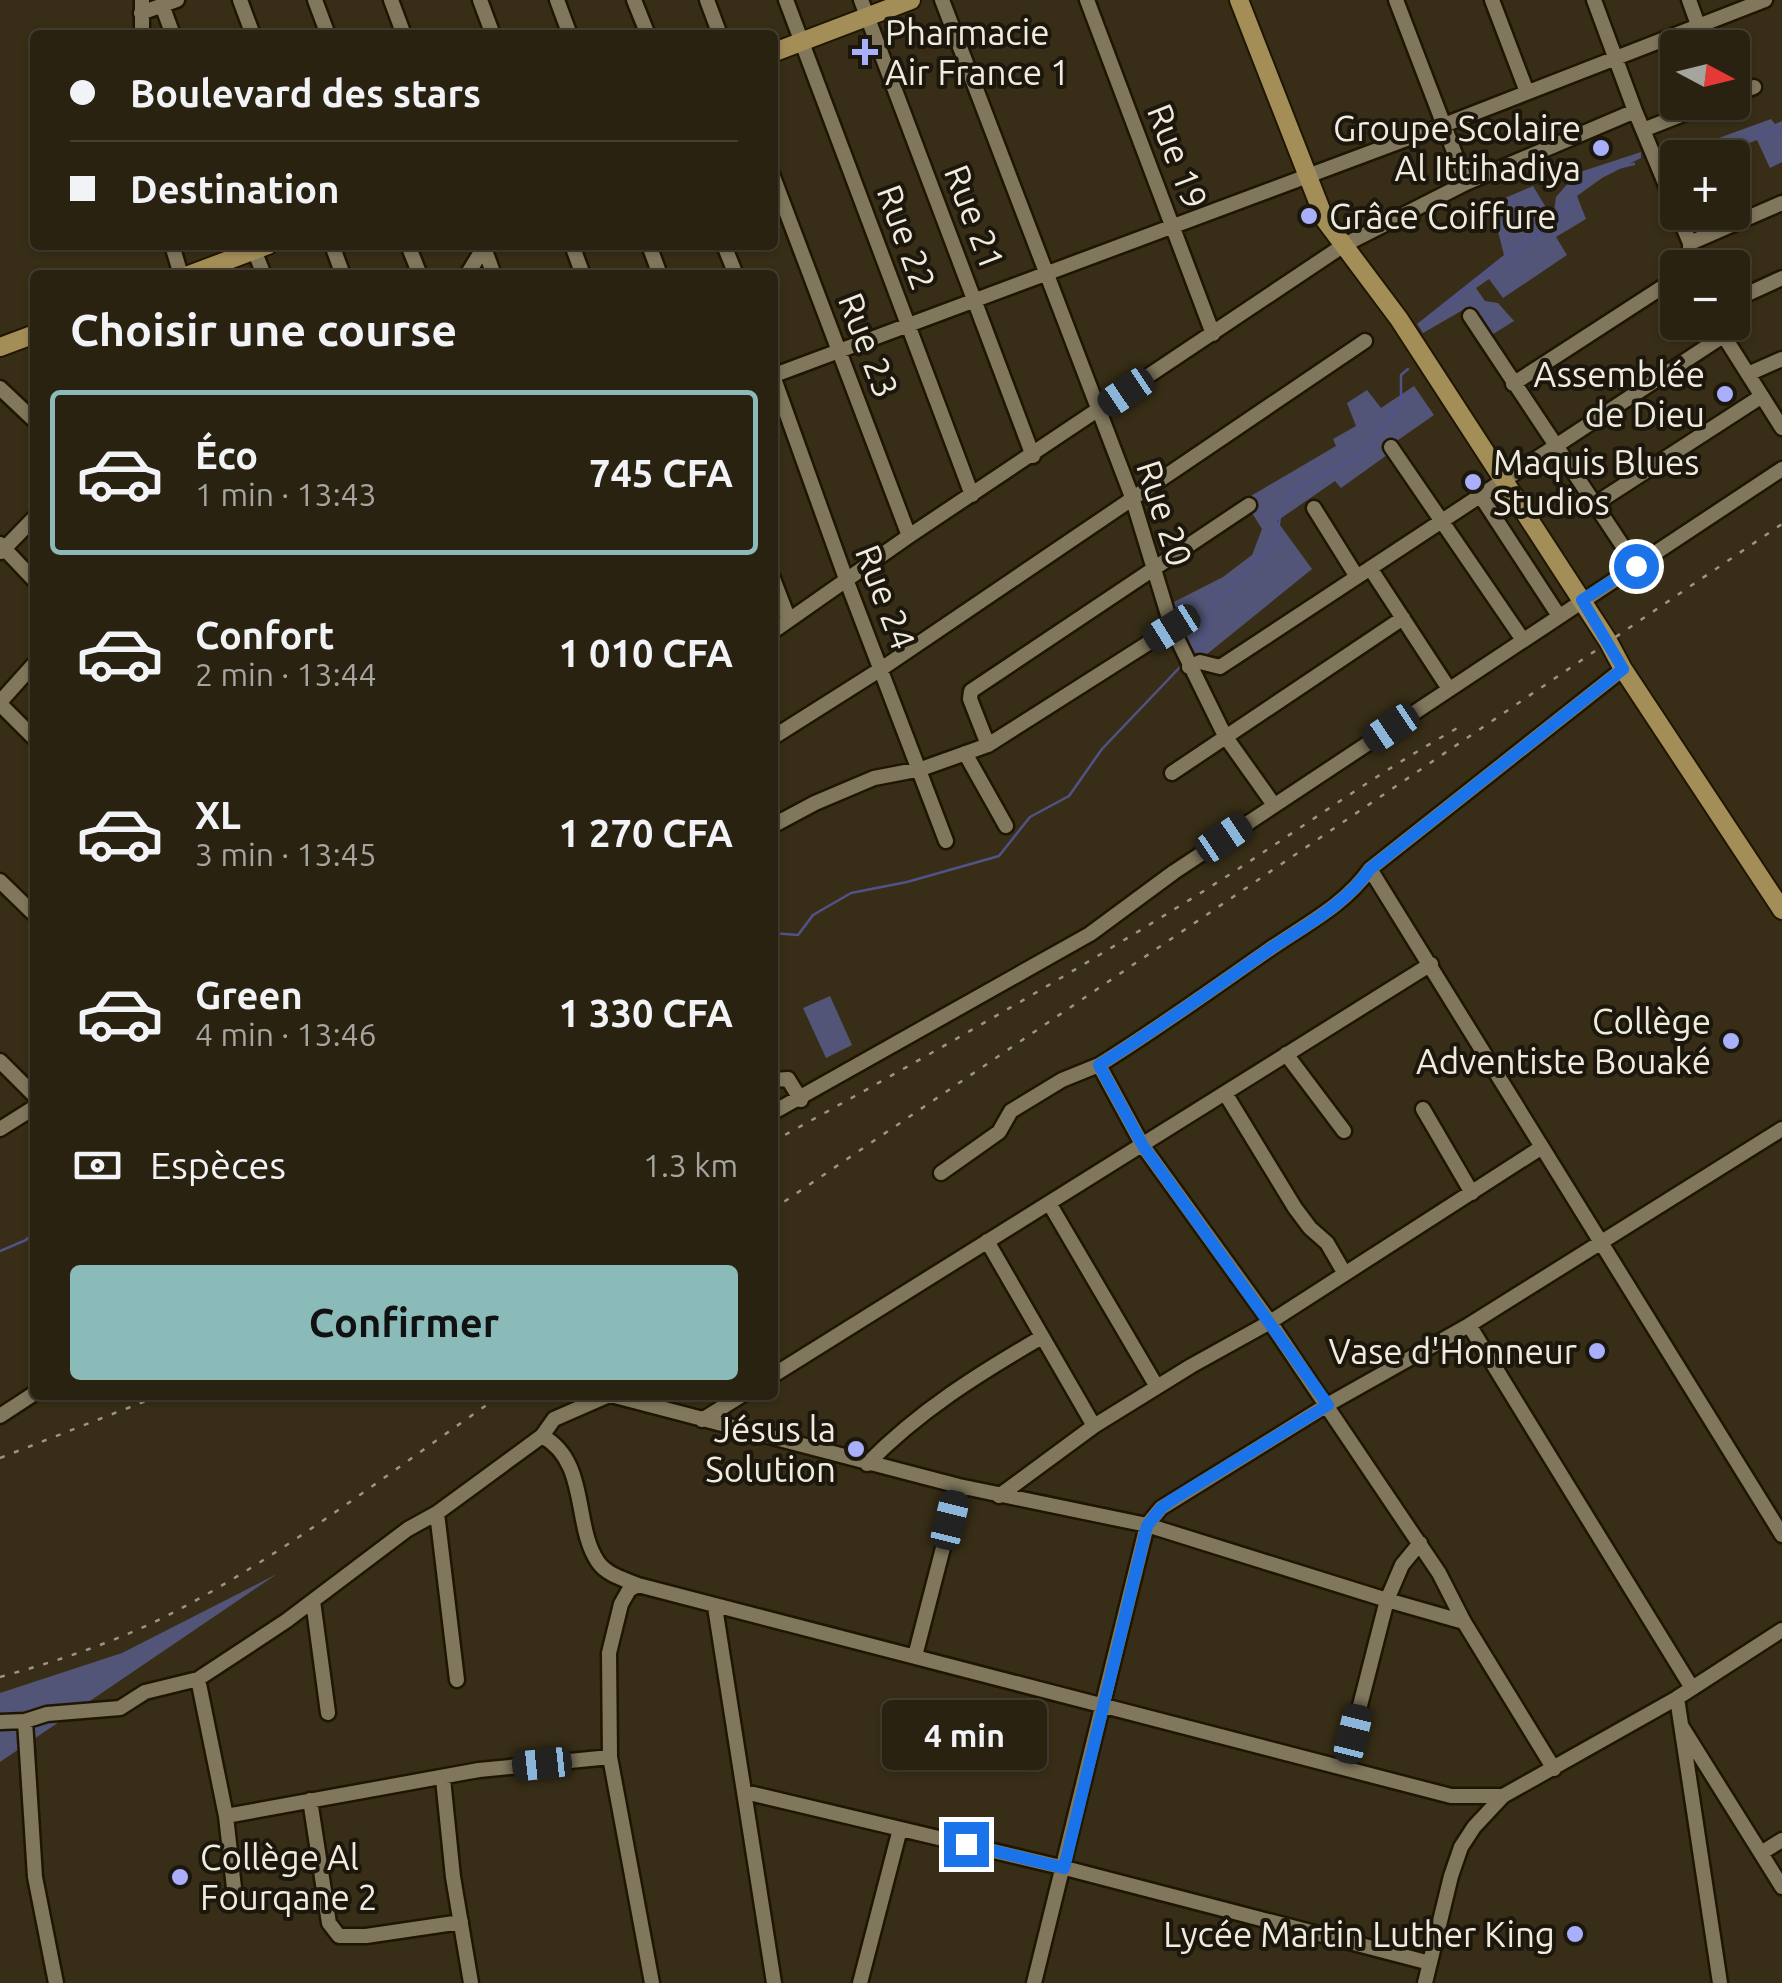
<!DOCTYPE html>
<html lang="fr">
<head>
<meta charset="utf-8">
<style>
  :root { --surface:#2a2211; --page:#362f1f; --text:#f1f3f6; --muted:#a5a49f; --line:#463f31; --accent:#8bbbb9 }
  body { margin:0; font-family:Ubuntu,sans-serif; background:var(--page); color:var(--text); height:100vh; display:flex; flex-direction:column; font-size:38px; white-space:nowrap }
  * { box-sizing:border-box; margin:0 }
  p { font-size:32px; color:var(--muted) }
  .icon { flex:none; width:55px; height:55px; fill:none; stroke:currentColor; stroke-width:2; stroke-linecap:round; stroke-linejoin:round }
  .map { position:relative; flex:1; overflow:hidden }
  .panel { position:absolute; left:30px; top:270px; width:748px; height:1130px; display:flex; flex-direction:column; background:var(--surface); border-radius:10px; box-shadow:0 2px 8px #0004,0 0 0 2px var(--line) }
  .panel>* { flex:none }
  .banner { position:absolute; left:30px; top:30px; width:748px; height:220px; border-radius:10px; box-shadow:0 2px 8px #0004,0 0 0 2px var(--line); display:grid; align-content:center; height:220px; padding:0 40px; background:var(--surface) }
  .needle { width:65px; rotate:97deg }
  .buttons { position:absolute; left:1660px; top:30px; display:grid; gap:20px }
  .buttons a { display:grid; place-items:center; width:90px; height:90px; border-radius:10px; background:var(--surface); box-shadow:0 2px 8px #0004,0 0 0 2px var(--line); font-size:50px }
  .end { position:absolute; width:45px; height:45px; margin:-22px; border:12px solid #1a73e8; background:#fff; box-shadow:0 0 0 5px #fff }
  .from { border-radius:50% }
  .bubble { position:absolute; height:70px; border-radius:10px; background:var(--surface); box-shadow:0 2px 8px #0004,0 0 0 2px var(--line); font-size:32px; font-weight:700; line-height:70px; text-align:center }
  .car { position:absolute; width:30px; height:60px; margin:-30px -15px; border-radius:12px; box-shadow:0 0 8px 2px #0007; background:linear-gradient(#222 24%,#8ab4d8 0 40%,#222 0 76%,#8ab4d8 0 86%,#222 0) }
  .banner b { display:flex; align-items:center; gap:35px; height:95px; font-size:38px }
  .banner b+b { border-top:2px solid var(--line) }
  .banner i { width:25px; height:25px; background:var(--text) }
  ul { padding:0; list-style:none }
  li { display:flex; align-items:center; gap:30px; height:165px; margin:0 20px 15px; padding:0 20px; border:5px solid transparent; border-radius:10px }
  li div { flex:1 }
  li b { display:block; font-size:38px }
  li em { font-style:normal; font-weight:700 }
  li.selected { border-color:var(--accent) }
  li>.icon { width:90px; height:90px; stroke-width:1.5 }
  h2 { padding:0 40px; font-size:45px; line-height:120px }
  .pay { display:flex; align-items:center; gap:25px; height:110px; padding:0 40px; font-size:38px }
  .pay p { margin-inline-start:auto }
  .primary-button { display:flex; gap:20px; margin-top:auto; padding:20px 40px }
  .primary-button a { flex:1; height:115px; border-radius:10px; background:var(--accent); color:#111; font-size:40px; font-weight:700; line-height:115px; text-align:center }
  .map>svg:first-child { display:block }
  .green { fill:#525577 }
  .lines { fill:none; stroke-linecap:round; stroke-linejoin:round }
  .stream { stroke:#515388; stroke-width:2.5 }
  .minor-casing { stroke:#1f1601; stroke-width:19 }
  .major-casing { stroke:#1f1601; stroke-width:22 }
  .minor { stroke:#81775d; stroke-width:14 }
  .major { stroke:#a48e58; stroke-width:18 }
  .rail { stroke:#9d9583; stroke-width:2.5; stroke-dasharray:5 10; stroke-linecap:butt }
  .route { stroke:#1a73e8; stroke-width:12 }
  .poi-dot { fill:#aaaffb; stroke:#1b170d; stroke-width:4 }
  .labels { text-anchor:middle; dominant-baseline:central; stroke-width:8; stroke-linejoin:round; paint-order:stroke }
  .poi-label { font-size:35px; fill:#f0ebdd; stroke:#1b170d; text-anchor:end }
  .street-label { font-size:35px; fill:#f0ebdd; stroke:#1b170d }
</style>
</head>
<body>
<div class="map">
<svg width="1782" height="1983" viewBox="0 0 1782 1983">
  <rect width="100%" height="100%" fill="#382e17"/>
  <path class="green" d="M1771 119 1775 124 1782 121V162L1770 168 1757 140 1713 157 1678 158 1677 172 1670 175 1665 172 1664 158Z
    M1641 152V158L1602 178 1577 196 1586 219 1556 237 1567 255 1503 298 1489 279 1476 288 1485 301 1498 303 1514 321 1490 336 1468 307 1423 333 1417 324 1504 255 1491 204 1533 186 1553 219 1556 197 1577 173Z
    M1414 386 1434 415 1388 447 1387 455 1341 488 1335 481 1277 521 1312 569 1196 663 1172 603 1223 577 1252 555 1262 529 1244 500 1336 446 1333 439 1356 426 1347 403 1367 390 1381 408Z
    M830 996 852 1045 826 1058 803 1008Z
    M277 1574 0 1762V1693L122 1653Z"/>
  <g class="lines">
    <path class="stream" d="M1667 159 1722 148 1782 128
      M1425 324 1492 267 1554 223 1591 174 1634 164
      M1192 653 1208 630 1211 608 1277 540 1281 508 1296 489 1366 452 1401 402V375L1408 369
      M772 933 798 935 813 915 851 893 907 882 999 856 1030 817 1069 796 1102 749 1182 665
      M0 1251 26 1240 35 1231"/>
    <defs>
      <path id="minor" d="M240 0 253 35
        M315 0 328 35
        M391 0 404 35
        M480 0 493 35
        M557 0 570 35
        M634 0 648 35
        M707 0 720 35
        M786 0 972 495
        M861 0 1033 456
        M942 0 1132 497 1172 628 1225 736 1274 805
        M1087 0 1213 334
        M1396 0 1466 183
        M1492 0 1527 92
        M1594 0 1635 111 1690 243V268
        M1689 0 1698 25
        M162 5 173 35
        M141 13 177 0
        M142 35V0
        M1732 95 1754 87
        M1643 130 1714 102
        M772 174 909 536
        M1690 243 1782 203
        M172 245 181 275
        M252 245 264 275
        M332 245 343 275
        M408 245 420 275
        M483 245 494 275
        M572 245 583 275
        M649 245 660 275
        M724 245 736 275
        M467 275 484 247
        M1732 301 1782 278
        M1470 316 1636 566
        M1715 322 1782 428
        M772 373 846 579 946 841
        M1748 374 1782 359
        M772 376 1444 125 1765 0
        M1513 384 1678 277
        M0 388 35 421
        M1391 447 1523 640
        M1480 495 1559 616
        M1595 504 1762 396
        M1314 508 1357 577
        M0 544 35 581
        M1 552 35 517
        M1370 568 1449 689
        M772 576 789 620
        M772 632 909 536 1344 245 1466 183 1635 111
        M1189 667 1200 662 1220 667 1723 336
        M0 702 35 663
        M0 704 35 739
        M772 738 881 669 1365 341
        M988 745 970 699 971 691 1249 505
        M965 753 1006 826
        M1172 773 1403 618
        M772 826 815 803 874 778 921 769 988 745 1172 628
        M1370 869 1782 1535
        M0 881 35 915
        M1286 1054 1344 1131
        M0 1061 35 1096
        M772 1080 788 1079 801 1100
        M1225 1093 1295 1208 1310 1228 1327 1243 1345 1274
        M1423 1109 1472 1193
        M772 1113 1090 934 1174 872 1782 469
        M0 1129 35 1107
        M941 1173 999 1132 1011 1111 1062 1080 1099 1065
        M1049 1203 1157 1387
        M987 1241 1094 1426
        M1469 1325 1692 1688
        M772 1376 1431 964
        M611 1395 959 1486 1147 1525 1387 1600 1344 1768
        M0 1416 35 1393
        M702 1420 742 1395
        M542 1436C589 1461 573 1526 598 1562 607 1575 624 1579 638 1585L1451 1796H1503
        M867 1464C919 1411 978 1374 1042 1337
        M999 1496 1094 1426 1191 1366 1270 1322 1542 1147
        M437 1513 457 1680
        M1420 1543 1402 1565 1387 1600 1464 1622
        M638 1585 629 1590 621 1604 609 1653 610 1757 652 1983
        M313 1601 328 1713
        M715 1607 774 1983
        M915 1656 959 1486
        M198 1679 226 1816 234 1888
        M0 1722 25 1721
        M1682 1727 1782 1887
        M1554 1769 1464 1622 1439 1573 1270 1322 1143 1146 1099 1065C1157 1029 1211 990 1267 951 1304 925 1344 906 1370 869L1623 669
        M443 1779 453 1877 471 1983
        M745 1792 1065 1868 1430 1963
        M310 1800 329 1923 339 1936H366L461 1922
        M226 1816 479 1770 610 1757
        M1761 1853 1782 1840
        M56 1983 35 1877 25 1721 47 1714 120 1708 145 1692 198 1679 286 1621 408 1529 437 1513 542 1436 554 1419 609 1395
        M860 1983 900 1829
        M1034 1983 1147 1525 1161 1508 1327 1405 1469 1325 1782 1129
        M1425 1983 1451 1876 1461 1847 1474 1827 1503 1796 1677 1698
        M1720 1983 1677 1698 1782 1630"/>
      <path id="major" d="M1239 0 1325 220 1399 319 1608 641 1623 669 1782 910
        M772 53 911 0
        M189 275 268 245
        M0 347 35 334"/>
    </defs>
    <use href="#minor" class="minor-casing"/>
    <use href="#major" class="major-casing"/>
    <use href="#minor" class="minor"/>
    <use href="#major" class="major"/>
    <path class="rail" d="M772 1142C912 1065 1051 986 1186 902 1279 845 1366 779 1461 726
      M772 1210 1782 524
      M0 1458 161 1395
      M0 1677C61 1660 122 1640 178 1610 288 1552 398 1466 501 1395"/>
  </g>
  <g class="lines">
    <path class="route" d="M966 1844 1064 1868 1147 1526 1161 1508 1172 1500 1328 1405 1143 1146 1099 1065C1157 1029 1211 990 1267 951 1304 926 1344 906 1370 869L1623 669 1582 600 1636 566"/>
  </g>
  <g class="poi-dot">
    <path d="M860 37h10v10h10v10h-10v10h-10v-10h-10v-10h10z"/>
    <circle cx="1601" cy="148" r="10"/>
    <circle cx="1309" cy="216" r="10"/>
    <circle cx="1725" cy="394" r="10"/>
    <circle cx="1473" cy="482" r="10"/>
    <circle cx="1731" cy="1041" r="10"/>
    <circle cx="1597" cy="1351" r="10"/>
    <circle cx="856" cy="1449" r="10"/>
    <circle cx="180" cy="1877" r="10"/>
    <circle cx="1575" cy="1934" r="10"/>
  </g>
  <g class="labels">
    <g class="poi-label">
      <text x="885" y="32" text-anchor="start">Pharmacie<tspan x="885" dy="40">Air France 1</tspan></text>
      <text x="1581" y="128">Groupe Scolaire<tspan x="1581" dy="40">Al Ittihadiya</tspan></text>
      <text x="1329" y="216" text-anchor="start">Grâce Coiffure</text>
      <text x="1705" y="374">Assemblée<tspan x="1705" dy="40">de Dieu</tspan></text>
      <text x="1493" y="462" text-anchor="start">Maquis Blues<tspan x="1493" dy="40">Studios</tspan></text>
      <text x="1711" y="1021">Collège<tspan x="1711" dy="40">Adventiste Bouaké</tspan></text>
      <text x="1577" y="1351">Vase d'Honneur</text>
      <text x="836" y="1429">Jésus la<tspan x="836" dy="40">Solution</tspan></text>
      <text x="200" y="1857" text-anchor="start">Collège Al<tspan x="200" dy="40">Fourqane 2</tspan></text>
      <text x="1555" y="1934">Lycée Martin Luther King</text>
    </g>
    <g class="street-label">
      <text transform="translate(1178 156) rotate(69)">Rue 19</text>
      <text transform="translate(975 217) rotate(69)">Rue 21</text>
      <text transform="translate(907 237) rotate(70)">Rue 22</text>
      <text transform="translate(869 345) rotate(69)">Rue 23</text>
      <text transform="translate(1165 513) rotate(72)">Rue 20</text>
      <text transform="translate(886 597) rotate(69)">Rue 24</text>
    </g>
  </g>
</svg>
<div class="buttons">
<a><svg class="needle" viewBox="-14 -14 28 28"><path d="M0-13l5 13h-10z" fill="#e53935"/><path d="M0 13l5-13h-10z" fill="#a5a49f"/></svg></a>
<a>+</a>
<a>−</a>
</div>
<i class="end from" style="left:1636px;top:566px"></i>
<i class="end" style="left:966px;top:1844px"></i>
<div class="bubble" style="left:882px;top:1700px;width:165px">4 min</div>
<i class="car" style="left:1126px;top:392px;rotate:236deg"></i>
<i class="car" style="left:1172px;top:628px;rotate:238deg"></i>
<i class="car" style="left:1391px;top:728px;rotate:236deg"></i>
<i class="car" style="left:1224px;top:838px;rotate:56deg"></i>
<i class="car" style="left:950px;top:1520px;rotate:14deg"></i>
<i class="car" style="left:1353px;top:1734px;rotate:14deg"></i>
<i class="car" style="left:542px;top:1764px;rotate:264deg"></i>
<div class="banner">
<b><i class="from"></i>Boulevard des stars</b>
<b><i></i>Destination</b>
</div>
<section class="panel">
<h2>Choisir une course</h2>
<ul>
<li class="selected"><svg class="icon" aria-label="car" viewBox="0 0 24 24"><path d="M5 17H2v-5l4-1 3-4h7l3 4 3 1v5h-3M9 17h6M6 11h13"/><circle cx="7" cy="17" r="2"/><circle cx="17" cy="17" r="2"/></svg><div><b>Éco</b><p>1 min · 13:43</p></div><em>745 CFA</em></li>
<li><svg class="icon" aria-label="car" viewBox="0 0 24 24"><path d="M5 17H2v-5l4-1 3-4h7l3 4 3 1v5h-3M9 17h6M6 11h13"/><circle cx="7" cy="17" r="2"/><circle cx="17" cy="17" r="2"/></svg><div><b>Confort</b><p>2 min · 13:44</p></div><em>1 010 CFA</em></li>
<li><svg class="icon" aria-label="car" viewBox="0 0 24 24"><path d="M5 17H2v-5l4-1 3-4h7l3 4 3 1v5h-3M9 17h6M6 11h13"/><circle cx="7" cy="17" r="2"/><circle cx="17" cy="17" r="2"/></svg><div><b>XL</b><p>3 min · 13:45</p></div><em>1 270 CFA</em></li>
<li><svg class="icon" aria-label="car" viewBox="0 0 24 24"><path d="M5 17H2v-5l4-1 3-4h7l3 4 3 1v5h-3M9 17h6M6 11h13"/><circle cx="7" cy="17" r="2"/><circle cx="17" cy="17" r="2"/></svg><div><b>Green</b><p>4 min · 13:46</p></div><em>1 330 CFA</em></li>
</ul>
<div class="pay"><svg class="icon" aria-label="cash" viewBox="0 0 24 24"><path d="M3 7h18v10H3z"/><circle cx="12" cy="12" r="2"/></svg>Espèces<p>1.3 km</p></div>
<div class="primary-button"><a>Confirmer</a></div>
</section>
</div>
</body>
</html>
